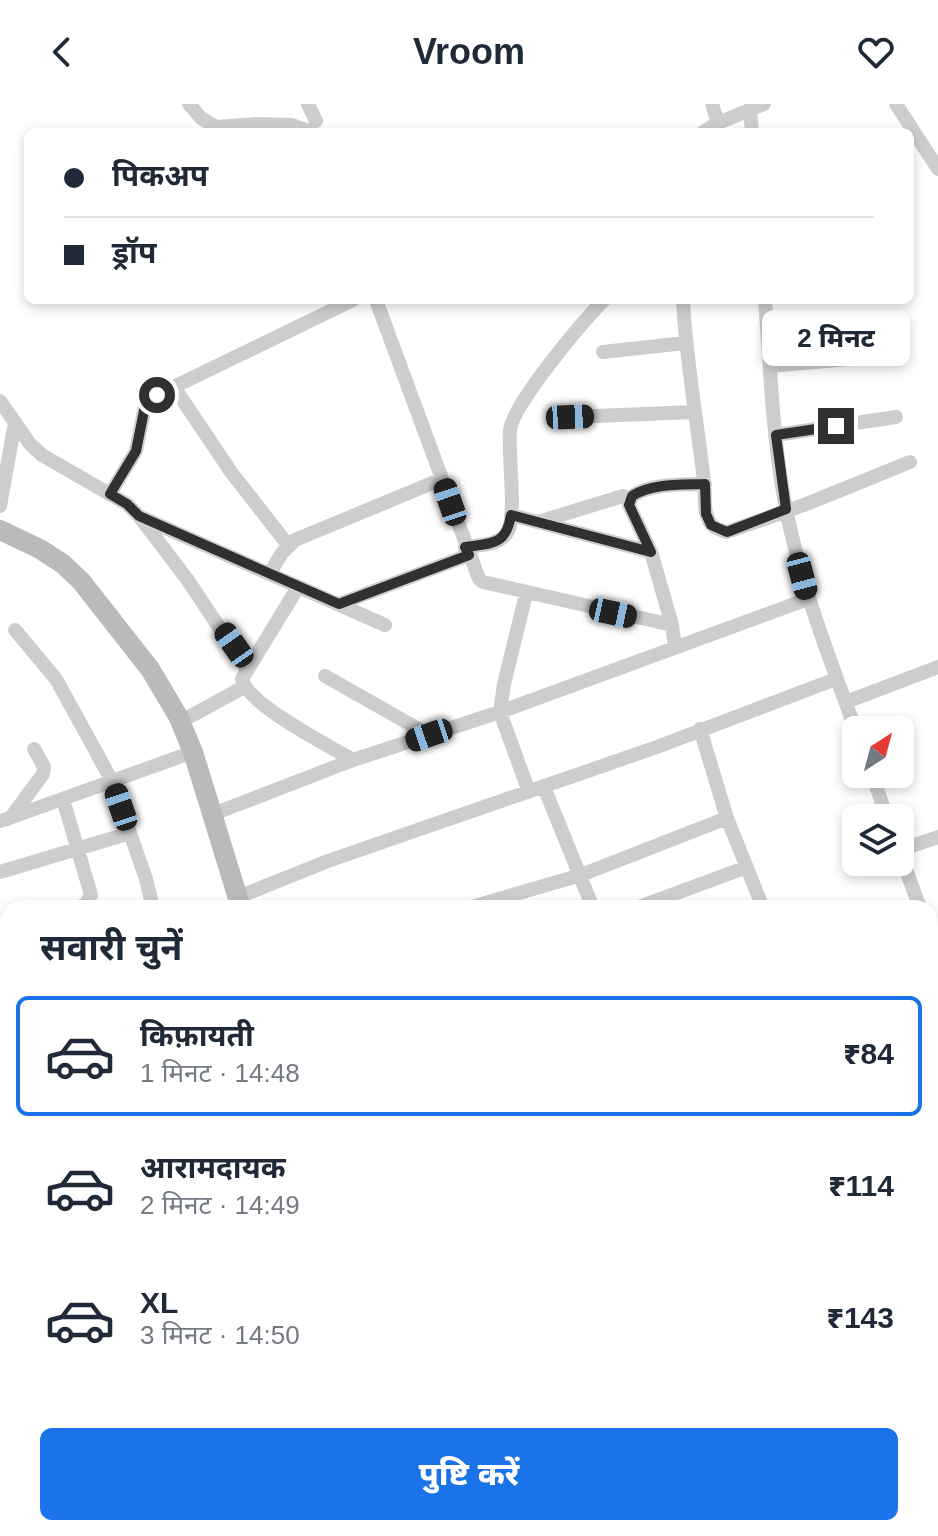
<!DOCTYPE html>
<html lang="hi">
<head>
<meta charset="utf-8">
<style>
  :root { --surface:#fff; --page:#f2f2f3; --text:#1f2937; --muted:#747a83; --line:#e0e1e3; --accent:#1a73e8 }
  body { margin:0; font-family:Helvetica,"Noto Sans Devanagari",sans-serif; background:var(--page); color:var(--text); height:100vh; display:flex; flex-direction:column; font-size:30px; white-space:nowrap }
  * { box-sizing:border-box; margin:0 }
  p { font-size:26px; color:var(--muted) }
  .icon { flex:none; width:44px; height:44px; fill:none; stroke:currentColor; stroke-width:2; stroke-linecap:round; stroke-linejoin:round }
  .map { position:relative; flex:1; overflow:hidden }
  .drawer { position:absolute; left:0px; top:796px; width:938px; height:636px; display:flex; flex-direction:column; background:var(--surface); border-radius:24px 24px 0 0; box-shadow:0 4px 12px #0003 }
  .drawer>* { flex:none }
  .guide { position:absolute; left:24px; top:24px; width:890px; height:176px; border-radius:12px; box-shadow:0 4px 12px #0003; display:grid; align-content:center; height:176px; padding:0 40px; background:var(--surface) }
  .needle { width:52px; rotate:36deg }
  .controls { position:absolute; left:842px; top:612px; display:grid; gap:16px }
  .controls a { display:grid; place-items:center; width:72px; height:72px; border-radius:12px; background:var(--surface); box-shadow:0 4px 12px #0003; font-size:40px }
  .end { position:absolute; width:36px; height:36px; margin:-18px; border:10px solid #303030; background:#fff; box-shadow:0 0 0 4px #fff }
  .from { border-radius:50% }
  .bubble { position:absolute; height:56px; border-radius:12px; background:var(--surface); box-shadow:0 4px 12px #0003; font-size:26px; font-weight:800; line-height:56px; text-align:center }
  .car { position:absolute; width:24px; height:48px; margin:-24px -12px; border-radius:10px; box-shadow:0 0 6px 2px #0007; background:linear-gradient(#222 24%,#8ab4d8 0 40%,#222 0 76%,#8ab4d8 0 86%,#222 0) }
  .guide b { display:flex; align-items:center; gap:28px; height:76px; font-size:30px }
  .guide b+b { border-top:2px solid var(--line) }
  .guide i { width:20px; height:20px; background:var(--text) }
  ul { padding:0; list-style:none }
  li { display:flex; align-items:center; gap:24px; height:120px; margin:0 16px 12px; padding:0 24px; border:4px solid transparent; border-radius:12px }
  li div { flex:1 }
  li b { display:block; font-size:30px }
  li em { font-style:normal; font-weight:800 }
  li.active { border-color:var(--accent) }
  li>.icon { width:72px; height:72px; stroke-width:1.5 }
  h2 { padding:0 40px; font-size:36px; line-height:96px }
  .cta { display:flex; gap:16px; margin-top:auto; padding:16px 40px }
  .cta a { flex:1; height:92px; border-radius:12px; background:var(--accent); color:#fff; font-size:32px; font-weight:800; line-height:92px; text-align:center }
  header { display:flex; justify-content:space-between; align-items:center; height:104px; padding:0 40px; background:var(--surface); font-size:36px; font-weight:800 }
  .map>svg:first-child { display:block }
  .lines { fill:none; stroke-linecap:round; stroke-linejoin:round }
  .street { stroke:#cdcdcd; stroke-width:14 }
  .secondary { stroke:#bababa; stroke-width:20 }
  .route { stroke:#303030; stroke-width:10 }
</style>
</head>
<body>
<header><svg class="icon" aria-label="back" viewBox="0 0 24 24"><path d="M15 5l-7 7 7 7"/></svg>Vroom<svg class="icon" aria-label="heart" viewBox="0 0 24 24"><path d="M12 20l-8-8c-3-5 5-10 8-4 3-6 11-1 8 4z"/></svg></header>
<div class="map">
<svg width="938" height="1432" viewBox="0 0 938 1432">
  <rect width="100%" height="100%" fill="#fff"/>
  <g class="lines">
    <path class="street" d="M189 0 201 14 216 23 257 20 292 21 312 28
      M308 0 316 17
      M712 0 718 19
      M896 0 938 65
      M750 6 752 28
      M703 28 718 19 764 0
      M376 196 479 475 483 478 672 521
      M683 196C686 257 697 316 704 377 706 390 702 408 711 420 715 425 721 426 727 428L804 401 910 358
      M765 196C771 273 773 353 791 428 807 497 832 561 856 627
      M603 248 685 239
      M770 262 883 252
      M174 283 231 368 288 441
      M0 297 30 340 42 351 127 400 139 412 187 475 247 565
      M570 313 694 308
      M776 331 896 313
      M110 390 136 347 145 302 157 291 353 196
      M0 402 15 318
      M511 411 651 448
      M143 414 385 521
      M538 418 623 392
      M465 443C480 441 502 442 509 425 516 406 508 351 510 326 513 300 583 217 604 196
      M270 469 282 449 295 436 442 375
      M298 483 242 575C248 601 328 641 353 656
      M526 490 504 580 500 608 529 688
      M339 500 469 451
      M15 526 56 575 112 677 146 775 153 804
      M675 544 672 521 651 448 629 401 632 392C652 379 682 381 705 380
      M325 572 429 631
      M846 598 938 563
      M180 618 244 583
      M700 625 727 714 763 804
      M872 670 887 714
      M544 683 593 804
      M63 695 91 791 85 801 75 804
      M213 710 353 656 500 608 808 495
      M12 712 43 670 44 663 34 645
      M1 717 193 648
      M900 746 938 733
      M900 749 920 804
      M0 768 130 729
      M238 793 328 757 657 643 836 575
      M468 804 581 771 727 714
      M636 804 747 763
      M0 830 8 827
      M930 833 938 854
      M0 861 8 888
      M930 878 938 875
      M930 947 938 944
      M0 979 8 976
      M0 1062 8 1059
      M0 1139 8 1138
      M0 1210 8 1208
      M930 1258 938 1255
      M930 1314 938 1312
      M930 1375 938 1372
      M102 1424 117 1432
      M310 1424 314 1432
      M870 1424 873 1432
      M14 1432 20 1424
      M578 1432 602 1424
      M756 1432 781 1424"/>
    <path class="secondary" d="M0 426 40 445 63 460 81 477 150 565 178 612 193 648 241 804
      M930 1163 938 1161
      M145 1432 153 1424"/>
  </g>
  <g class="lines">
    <path class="route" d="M157 291 145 302 136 347 110 390 127 400 139 412 339 500 469 451 465 443C492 439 506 442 511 411L651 448 629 401 632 392C652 379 682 381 705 380L706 410 711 421 727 428 786 405 776 331 836 322"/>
  </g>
</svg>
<div class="controls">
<a><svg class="needle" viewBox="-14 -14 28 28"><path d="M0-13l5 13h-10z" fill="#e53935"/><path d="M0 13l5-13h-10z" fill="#747a83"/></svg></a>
<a><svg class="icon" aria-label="layers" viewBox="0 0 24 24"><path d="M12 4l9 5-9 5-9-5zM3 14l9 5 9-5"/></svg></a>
</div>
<i class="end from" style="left:157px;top:291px"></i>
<i class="end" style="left:836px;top:322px"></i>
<div class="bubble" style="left:762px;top:206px;width:148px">2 मिनट</div>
<i class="car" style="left:570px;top:313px;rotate:88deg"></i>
<i class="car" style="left:450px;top:398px;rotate:341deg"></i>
<i class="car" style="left:802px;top:472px;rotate:165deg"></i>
<i class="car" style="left:613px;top:509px;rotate:102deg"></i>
<i class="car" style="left:234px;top:541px;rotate:325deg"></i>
<i class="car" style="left:429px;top:631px;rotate:251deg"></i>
<i class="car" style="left:121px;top:703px;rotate:341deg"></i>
<div class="guide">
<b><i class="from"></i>पिकअप</b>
<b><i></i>ड्रॉप</b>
</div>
<section class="drawer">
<h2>सवारी चुनें</h2>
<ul>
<li class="active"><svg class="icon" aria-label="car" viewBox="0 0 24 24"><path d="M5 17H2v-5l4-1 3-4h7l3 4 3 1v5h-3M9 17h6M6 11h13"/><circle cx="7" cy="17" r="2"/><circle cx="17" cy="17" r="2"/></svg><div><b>किफ़ायती</b><p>1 मिनट · 14:48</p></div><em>₹84</em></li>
<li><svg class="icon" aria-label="car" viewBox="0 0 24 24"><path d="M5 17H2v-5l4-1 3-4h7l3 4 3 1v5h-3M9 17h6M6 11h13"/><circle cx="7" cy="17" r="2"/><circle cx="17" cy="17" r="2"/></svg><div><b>आरामदायक</b><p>2 मिनट · 14:49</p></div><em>₹114</em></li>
<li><svg class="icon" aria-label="car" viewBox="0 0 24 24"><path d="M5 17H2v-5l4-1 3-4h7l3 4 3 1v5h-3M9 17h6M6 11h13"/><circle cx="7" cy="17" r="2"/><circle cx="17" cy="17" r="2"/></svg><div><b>XL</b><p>3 मिनट · 14:50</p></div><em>₹143</em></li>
</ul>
<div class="cta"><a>पुष्टि करें</a></div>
</section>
</div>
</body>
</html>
